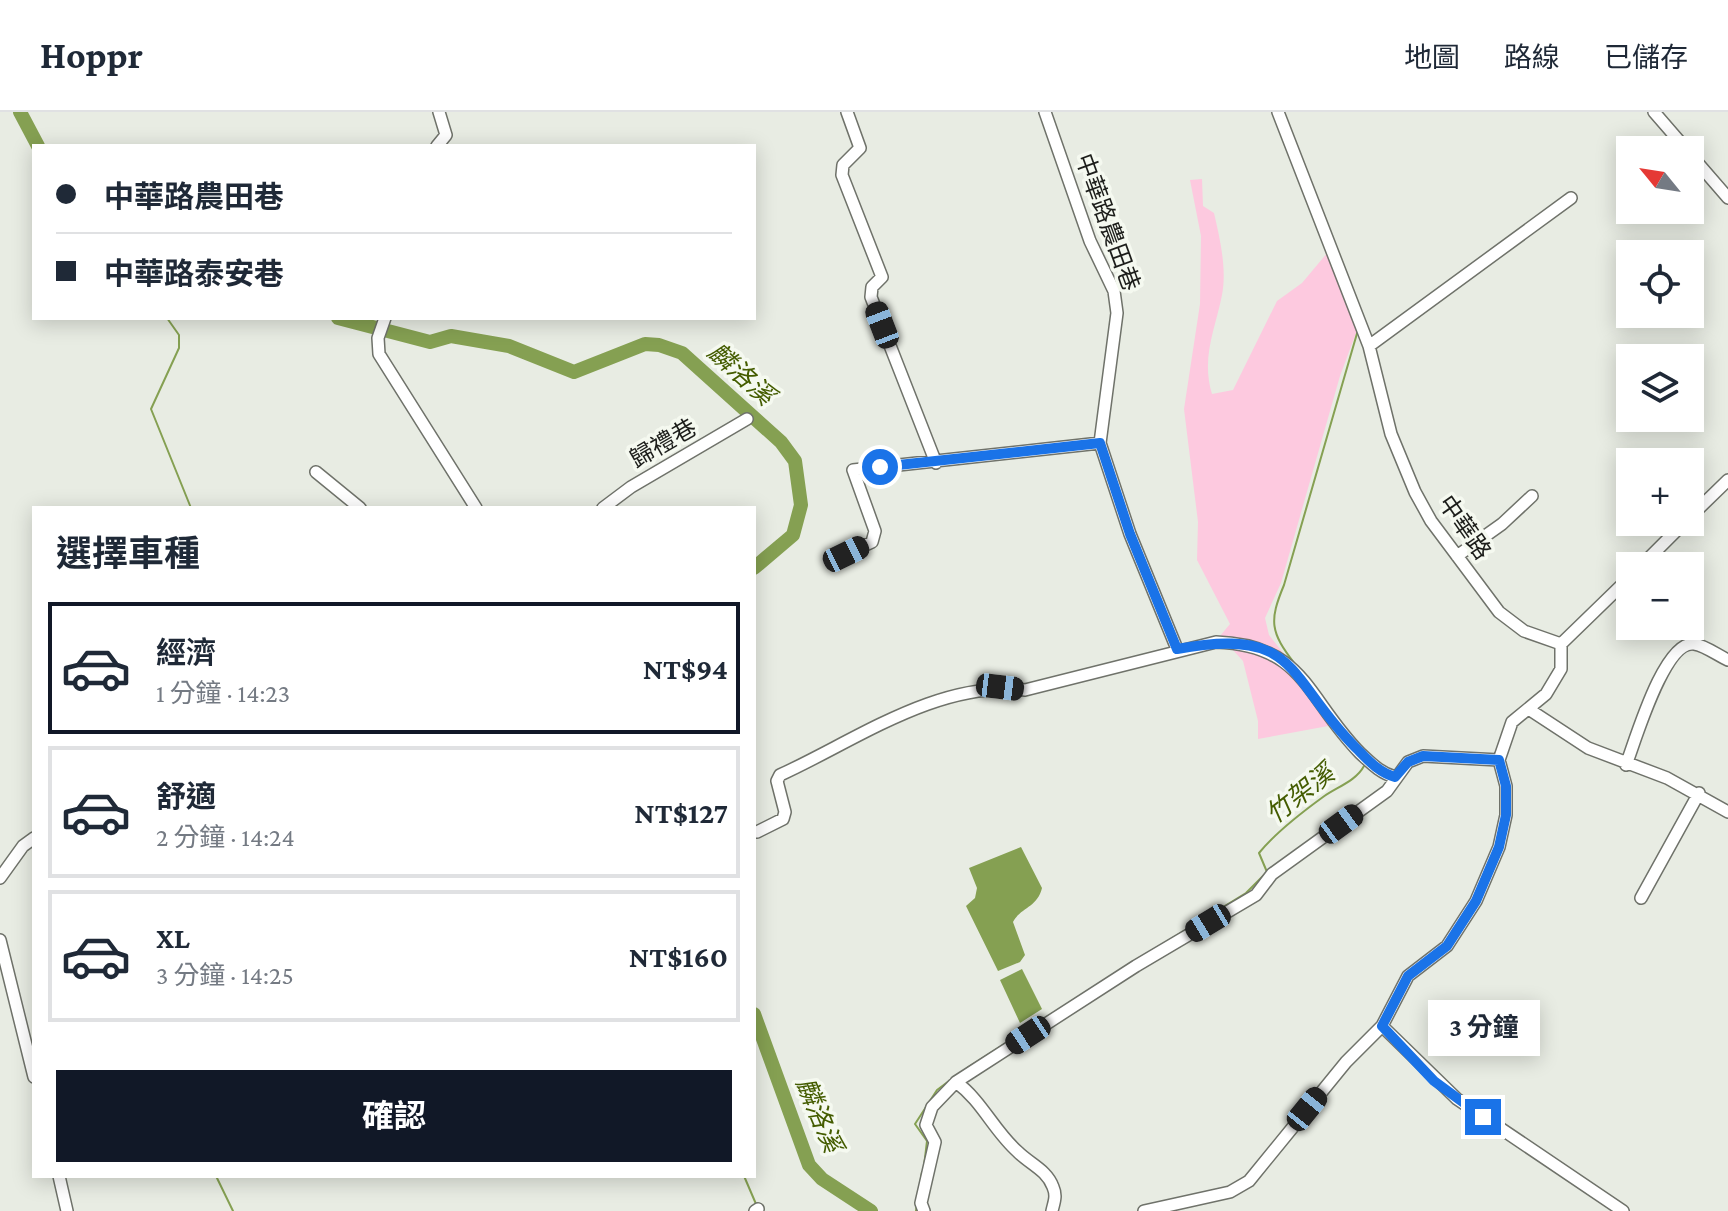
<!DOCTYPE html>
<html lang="zh-TW">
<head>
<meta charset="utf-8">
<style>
  :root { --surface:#fff; --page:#f2f2f3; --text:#1f2937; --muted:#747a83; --line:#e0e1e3; --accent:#111827 }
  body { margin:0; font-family:"Crimson Pro","Noto Sans TC",serif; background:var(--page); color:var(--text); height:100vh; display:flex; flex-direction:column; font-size:30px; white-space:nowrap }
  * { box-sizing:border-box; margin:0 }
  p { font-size:26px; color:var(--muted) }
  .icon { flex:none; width:44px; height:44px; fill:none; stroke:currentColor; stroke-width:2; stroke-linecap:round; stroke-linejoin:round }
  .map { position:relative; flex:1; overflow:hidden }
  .details { position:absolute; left:32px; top:394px; width:724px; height:672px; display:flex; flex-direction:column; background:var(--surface); border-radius:0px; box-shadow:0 4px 20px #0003 }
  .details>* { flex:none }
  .banner { position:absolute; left:32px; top:32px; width:724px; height:176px; border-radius:0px; box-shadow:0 4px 20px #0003; display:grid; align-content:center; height:176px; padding:0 24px; background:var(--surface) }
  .needle { width:52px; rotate:300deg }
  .buttons { position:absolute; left:1616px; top:24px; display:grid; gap:16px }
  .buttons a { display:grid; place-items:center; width:88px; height:88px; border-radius:0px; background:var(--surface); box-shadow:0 4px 20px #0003; font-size:40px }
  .end { position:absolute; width:36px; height:36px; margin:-18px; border:10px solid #1a73e8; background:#fff; box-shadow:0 0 0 4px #fff }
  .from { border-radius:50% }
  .bubble { position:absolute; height:56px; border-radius:0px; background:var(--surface); box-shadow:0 4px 20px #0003; font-size:26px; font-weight:700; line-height:56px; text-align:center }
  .car { position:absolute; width:24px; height:48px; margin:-24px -12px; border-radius:10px; box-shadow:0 0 6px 2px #0007; background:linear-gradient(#222 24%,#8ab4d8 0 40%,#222 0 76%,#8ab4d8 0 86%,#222 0) }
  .banner b { display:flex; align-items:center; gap:28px; height:76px; font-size:30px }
  .banner b+b { border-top:2px solid var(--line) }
  .banner i { width:20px; height:20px; background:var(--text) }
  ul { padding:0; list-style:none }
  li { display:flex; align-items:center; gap:24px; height:132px; margin:0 16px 12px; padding:0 8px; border:4px solid var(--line); border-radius:0px }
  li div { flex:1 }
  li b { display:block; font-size:30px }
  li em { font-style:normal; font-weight:700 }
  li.on { border-color:var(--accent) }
  li>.icon { width:72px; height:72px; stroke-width:1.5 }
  h2 { padding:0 24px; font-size:36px; line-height:96px }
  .primary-button { display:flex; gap:16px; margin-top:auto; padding:16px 24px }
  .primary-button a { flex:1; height:92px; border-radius:0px; background:var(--accent); color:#fff; font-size:32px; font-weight:700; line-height:92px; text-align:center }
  header { display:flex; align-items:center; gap:48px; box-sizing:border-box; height:112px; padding:0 40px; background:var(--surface); border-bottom:2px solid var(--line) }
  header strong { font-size:38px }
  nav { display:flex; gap:44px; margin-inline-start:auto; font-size:28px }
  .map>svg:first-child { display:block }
  .green { fill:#fdc9df }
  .water { fill:#85a052 }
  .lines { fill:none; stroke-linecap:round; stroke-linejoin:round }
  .stream { stroke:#85a052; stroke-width:2 }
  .river { stroke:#85a052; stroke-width:14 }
  .minor-casing { stroke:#6f726a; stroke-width:14 }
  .minor { stroke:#fff; stroke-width:11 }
  .route { stroke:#1a73e8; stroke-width:10 }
  .labels { text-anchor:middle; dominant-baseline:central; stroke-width:7; stroke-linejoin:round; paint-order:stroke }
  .street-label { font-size:24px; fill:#1c1d1a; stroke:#f5f9f0 }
  .water-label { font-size:26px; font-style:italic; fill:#445c00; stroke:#f5f9f0 }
</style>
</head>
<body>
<header>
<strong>Hoppr</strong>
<nav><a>地圖</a><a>路線</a><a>已儲存</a></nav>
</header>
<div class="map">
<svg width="1728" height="1099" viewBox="0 0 1728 1099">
  <rect width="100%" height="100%" fill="#e8ece3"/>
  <path class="green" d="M1202 67 1203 94 1214 101C1220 127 1227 157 1222 183 1215 218 1201 246 1212 282L1233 278 1277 189 1302 171 1328 140 1359 213 1340 264 1281 471 1265 506 1269 523 1339 612 1258 627V609L1243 549 1220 524 1230 512 1197 448 1198 410 1184 297 1200 192 1201 124 1190 68Z"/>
  <path class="water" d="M1021 735 1042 776C1037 796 1021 795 1013 810L1025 843 1020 850 998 859 966 794 975 786 977 776 969 756Z
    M1022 857 1042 897 1020 911 1000 868Z"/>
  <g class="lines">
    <path class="stream" d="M167 206 179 223V236L151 297 191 396
      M1295 552C1270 520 1269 509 1284 473L1358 218
      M1166 830 1246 781 1267 760 1259 741C1276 720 1301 701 1323 685 1337 675 1356 669 1364 654
      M967 956 1053 901
      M924 1054 927 1029 915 1012 937 978 949 969
      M216 1064 233 1099
      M744 1064 756 1092
      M916 1099 922 1060"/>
    <path class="river" d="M20 0 38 34
      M338 206 430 230 451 224 509 234 574 260 645 232 659 233 682 241 781 330 795 349 801 393 793 423 754 456
      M754 902 809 1053 822 1067 871 1099"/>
    <defs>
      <path id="minor" d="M847 0 860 36 843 53 842 63 882 165 872 175 871 185 936 351
        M1045 0 1090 129 1114 179 1117 201 1100 331 1130 422 1177 537
        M1654 0 1687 38
        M437 34 446 23 439 0
        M1690 42 1728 86
        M385 206 378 226 379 242 476 396
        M1369 234 1571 86
        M316 360 360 396
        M603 396 631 375 747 307
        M1690 405 1728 368
        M846 442 872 430 875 419 853 358 1100 331
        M1457 444 1502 412 1532 384
        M1641 454 1685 410
        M1561 532 1630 465
        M1530 598 1588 636 1667 666 1728 700
        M1626 653C1635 630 1664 528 1694 532 1704 533 1719 544 1728 548
        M757 720 783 707 785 700 777 669 780 663C855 629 938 568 1025 578L1216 530C1305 533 1306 586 1360 641 1371 651 1380 661 1395 665
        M0 766 23 734 34 726
        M1641 786 1699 681
        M0 828 34 965
        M1382 914 1408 864 1447 834 1476 789 1499 735 1506 703V674L1499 648
        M956 970C982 989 994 1019 1018 1040 1030 1052 1047 1058 1053 1075 1057 1084 1054 1090 1052 1099
        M59 1064 67 1099
        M755 1099 758 1097
        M924 1099 921 1091 935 1030 926 1013 932 995 956 970 1136 854 1256 783 1272 762 1387 679 1408 650 1423 644 1499 648 1512 610 1546 582 1561 557V532L1524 519 1499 500 1431 409 1415 380 1391 322 1369 234 1278 0
        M1144 1099 1230 1080 1249 1069 1346 950 1382 914 1457 987 1623 1099"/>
    </defs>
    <use href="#minor" class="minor-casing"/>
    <use href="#minor" class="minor"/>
  </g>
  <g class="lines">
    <path class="route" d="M880 355 1100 331 1130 422 1177 537C1300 514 1286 566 1356 636 1368 648 1378 660 1395 665L1408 650 1423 644 1499 648 1506 674V703L1499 735 1476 789 1447 834 1408 864 1382 914 1434 969 1483 1005"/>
  </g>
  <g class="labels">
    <g class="street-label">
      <text transform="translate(1108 110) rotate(70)">中華路農田巷</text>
      <text transform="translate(663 331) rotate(-30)">歸禮巷</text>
      <text transform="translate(1465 415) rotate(55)">中華路</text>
    </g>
    <g class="water-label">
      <text transform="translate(741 262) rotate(42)">麟洛溪</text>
      <text transform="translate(1300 682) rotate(-38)">竹架溪</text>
      <text transform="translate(819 1003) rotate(67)">麟洛溪</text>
    </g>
  </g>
</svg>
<div class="buttons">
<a><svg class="needle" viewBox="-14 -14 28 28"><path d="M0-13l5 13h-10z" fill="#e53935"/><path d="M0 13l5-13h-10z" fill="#747a83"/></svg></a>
<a><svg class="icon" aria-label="locate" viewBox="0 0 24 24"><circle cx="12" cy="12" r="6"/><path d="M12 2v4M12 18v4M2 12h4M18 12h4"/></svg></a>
<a><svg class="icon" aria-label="layers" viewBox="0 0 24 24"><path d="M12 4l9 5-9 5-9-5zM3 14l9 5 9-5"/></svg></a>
<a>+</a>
<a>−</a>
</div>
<i class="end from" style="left:880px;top:355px"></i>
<i class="end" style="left:1483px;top:1005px"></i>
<div class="bubble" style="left:1428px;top:888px;width:112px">3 分鐘</div>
<i class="car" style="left:882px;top:213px;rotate:339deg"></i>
<i class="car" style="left:846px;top:442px;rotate:64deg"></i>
<i class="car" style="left:1000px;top:575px;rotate:97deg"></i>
<i class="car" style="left:1341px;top:712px;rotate:54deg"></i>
<i class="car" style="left:1208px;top:811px;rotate:239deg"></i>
<i class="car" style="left:1028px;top:923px;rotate:237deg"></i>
<i class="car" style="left:1307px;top:997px;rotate:39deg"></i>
<div class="banner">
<b><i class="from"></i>中華路農田巷</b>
<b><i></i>中華路泰安巷</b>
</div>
<section class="details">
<h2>選擇車種</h2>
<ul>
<li class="on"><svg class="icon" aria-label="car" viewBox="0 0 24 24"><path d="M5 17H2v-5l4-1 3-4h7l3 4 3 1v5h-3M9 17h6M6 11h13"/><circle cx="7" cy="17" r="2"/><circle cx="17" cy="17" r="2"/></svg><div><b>經濟</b><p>1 分鐘 · 14:23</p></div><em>NT$94</em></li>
<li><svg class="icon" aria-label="car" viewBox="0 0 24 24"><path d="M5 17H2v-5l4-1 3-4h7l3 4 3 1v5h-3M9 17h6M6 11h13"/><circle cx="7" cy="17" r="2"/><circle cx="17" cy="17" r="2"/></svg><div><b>舒適</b><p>2 分鐘 · 14:24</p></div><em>NT$127</em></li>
<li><svg class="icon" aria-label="car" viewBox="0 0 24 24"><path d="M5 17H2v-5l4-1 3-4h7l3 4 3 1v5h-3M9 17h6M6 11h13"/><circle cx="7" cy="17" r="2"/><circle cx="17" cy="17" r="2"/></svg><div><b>XL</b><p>3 分鐘 · 14:25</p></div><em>NT$160</em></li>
</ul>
<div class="primary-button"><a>確認</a></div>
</section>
</div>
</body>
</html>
